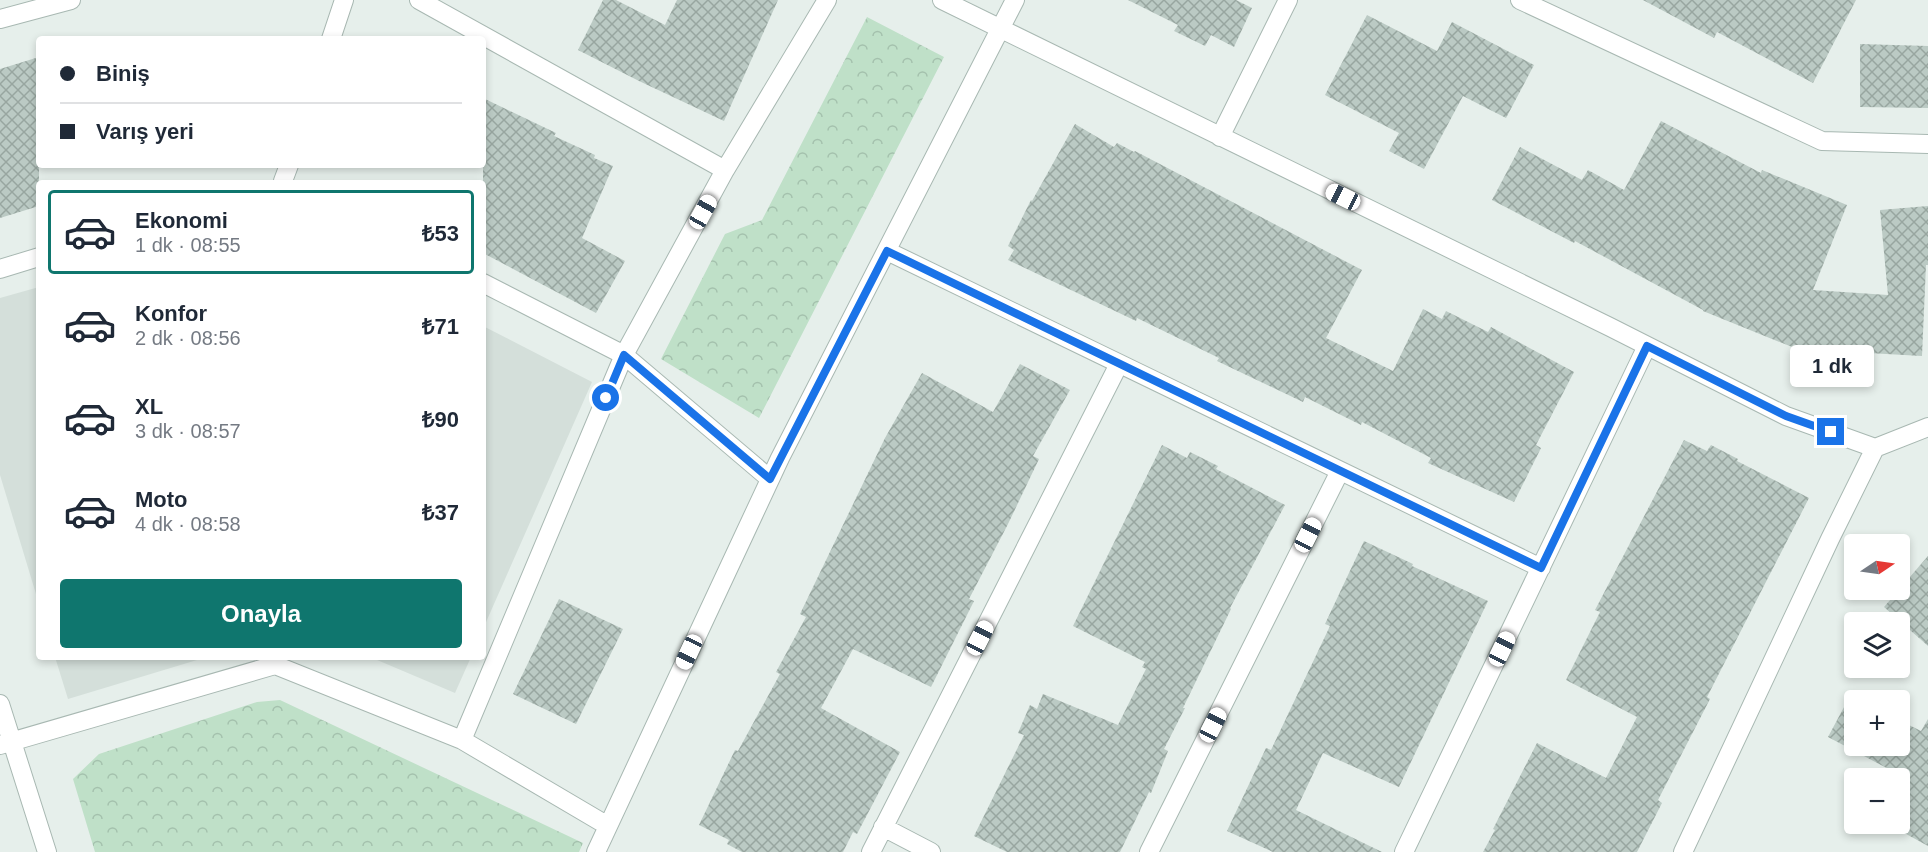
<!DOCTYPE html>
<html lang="tr">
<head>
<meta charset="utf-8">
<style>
  :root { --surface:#fff; --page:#f6f6f7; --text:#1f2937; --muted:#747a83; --line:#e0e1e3; --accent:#0f766e }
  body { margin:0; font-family:Arial,sans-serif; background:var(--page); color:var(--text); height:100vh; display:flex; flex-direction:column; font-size:22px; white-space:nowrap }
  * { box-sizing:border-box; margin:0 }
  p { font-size:20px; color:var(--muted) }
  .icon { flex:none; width:33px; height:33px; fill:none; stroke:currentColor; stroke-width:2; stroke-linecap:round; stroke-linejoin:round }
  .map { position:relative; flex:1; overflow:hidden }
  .sheet { position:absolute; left:36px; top:180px; width:450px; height:480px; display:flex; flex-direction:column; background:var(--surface); border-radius:6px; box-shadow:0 3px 9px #0003 }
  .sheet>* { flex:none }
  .banner { position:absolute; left:36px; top:36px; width:450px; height:132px; border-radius:6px; box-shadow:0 3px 9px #0003; display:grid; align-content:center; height:132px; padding:0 24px; background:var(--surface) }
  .needle { width:39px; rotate:77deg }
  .buttons { position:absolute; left:1844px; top:534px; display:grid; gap:12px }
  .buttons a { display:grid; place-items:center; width:66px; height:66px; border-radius:6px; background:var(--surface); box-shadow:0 3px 9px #0003; font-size:30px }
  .end { position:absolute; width:27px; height:27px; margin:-14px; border:8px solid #1a73e8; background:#fff; box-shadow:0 0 0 3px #fff }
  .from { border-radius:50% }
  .bubble { position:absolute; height:42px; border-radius:6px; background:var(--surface); box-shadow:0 3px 9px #0003; font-size:20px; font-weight:600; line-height:42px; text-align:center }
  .car { position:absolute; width:18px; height:36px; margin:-18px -9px; border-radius:8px; box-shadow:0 0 4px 2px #0007; background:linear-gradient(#fff 24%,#345 0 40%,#fff 0 76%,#345 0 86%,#fff 0) }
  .banner b { display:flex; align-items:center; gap:21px; height:57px; font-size:22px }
  .banner b+b { border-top:2px solid var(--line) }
  .banner i { width:15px; height:15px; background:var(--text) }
  ul { padding:10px 0 0; list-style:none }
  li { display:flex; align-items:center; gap:18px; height:84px; margin:0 12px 9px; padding:0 12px; border:3px solid transparent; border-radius:6px }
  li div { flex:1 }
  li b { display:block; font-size:22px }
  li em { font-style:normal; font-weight:600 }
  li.active { border-color:var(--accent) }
  li>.icon { width:54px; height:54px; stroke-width:1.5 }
  .cta { display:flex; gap:12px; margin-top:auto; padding:12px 24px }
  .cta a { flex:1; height:69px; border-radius:6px; background:var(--accent); color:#fff; font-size:24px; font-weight:600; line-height:69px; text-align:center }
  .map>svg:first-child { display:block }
  .built { fill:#d4dfda }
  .park { fill:url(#park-crowns) }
  .building { fill:url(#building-cross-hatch) }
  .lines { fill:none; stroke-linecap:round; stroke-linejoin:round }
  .minor-casing { stroke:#a8b8b2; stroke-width:20 }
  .minor { stroke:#fff; stroke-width:18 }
  .route { stroke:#1a73e8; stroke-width:8 }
</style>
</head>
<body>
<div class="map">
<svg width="1928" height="852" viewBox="0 0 1928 852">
  <defs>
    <pattern id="park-crowns" width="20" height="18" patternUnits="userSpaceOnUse" patternTransform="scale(1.5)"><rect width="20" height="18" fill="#bfe0c8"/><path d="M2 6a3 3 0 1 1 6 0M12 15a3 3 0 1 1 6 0" fill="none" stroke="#a4c1ad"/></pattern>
    <pattern id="building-cross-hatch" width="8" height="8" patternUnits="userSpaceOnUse" patternTransform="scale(1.5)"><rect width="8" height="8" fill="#bbcac4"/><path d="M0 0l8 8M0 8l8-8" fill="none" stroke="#98a6a0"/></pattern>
  </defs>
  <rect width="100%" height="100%" fill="#e6efeb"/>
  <path class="built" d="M39 287V604L0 475V298Z
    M483 326 592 382 483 629Z
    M55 657H207L68 699Z
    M370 657H471L455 693Z"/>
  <path class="park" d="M867 17 944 57 759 418 661 359 725 234 762 220Z
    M280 700 583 843 579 852H95L73 779 99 754 257 702Z"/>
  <path class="building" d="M603 0H616L665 25 677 0H778L724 121 639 81 578 50Z
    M1128 0H1236L1252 8 1234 47 1211 35 1205 46 1174 31 1178 25Z
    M1643 0H1856L1813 83 1717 32 1714 38Z
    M1367 15 1437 51 1452 22 1534 65 1506 118 1463 96 1424 169 1389 151 1399 133 1325 95Z
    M1860 44 1928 46V108L1860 107Z
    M39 57V206L0 218V69Z
    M483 98 556 133 554 136 595 155 594 158 613 166 582 238 625 261 596 313 483 253Z
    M1661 121 1761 173 1762 170 1847 205 1813 290 1888 295 1880 210 1928 206V265H1926L1922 356 1797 349 1703 311V310L1575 241 1574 243 1492 200 1520 147 1582 180 1588 170 1624 190Z
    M1075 124 1114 147 1117 143 1134 152 1135 151 1362 270 1326 338 1393 371 1423 309 1442 319 1446 311 1488 332 1491 327 1574 372 1536 445 1541 448 1514 502 1428 463 1431 458 1362 422 1361 425 1305 397 1303 402 1217 361 1219 358 1137 318 1136 321 1008 260 1014 250 1008 246 1031 200 1032 201Z
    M1020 364 1070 390 1033 456 1039 459 1008 524 969 599 974 601 931 687 853 649 821 708 900 752 857 834 853 832 843 852H742L727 844 729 840 699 825 735 750 738 751 780 674 776 672 806 617 800 614 885 438 922 373 993 412Z
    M1684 440 1707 451 1711 445 1738 459 1737 461 1809 498 1707 697 1710 699 1658 800 1662 803 1637 852H1483L1495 830 1493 829 1537 743 1606 778 1637 717 1566 680 1600 612 1595 610Z
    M1162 445 1187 458 1190 452 1218 466 1216 469 1285 505 1230 608 1231 609 1183 708H1185L1164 749 1168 751 1151 793 1149 792 1120 852H1007L974 836 1024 735 1018 733 1030 705 1037 709 1043 694 1118 725 1146 669 1142 667 1145 662 1073 626Z
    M1364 541 1413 564 1412 566 1488 601 1399 787 1323 753 1296 810 1382 852H1273L1227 831 1266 748 1271 750 1330 626 1325 624Z
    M1928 556V646L1884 607Z
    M559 599 623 629 576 724 513 694Z
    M1851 694 1862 700H1854V746H1899V720L1921 731 1928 719V846L1888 824H1899V778H1896L1898 774 1828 737Z"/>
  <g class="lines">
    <defs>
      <path id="minor" d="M419 0 725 170
        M942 0 1610 327 1786 416 1875 448 1928 427
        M1520 0 1822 141 1928 144
        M0 19 71 0
        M331 39 344 0
        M1220 137 1288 0
        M283 181 289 165
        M887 251 1541 568
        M0 269 39 257
        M483 283 624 355 770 479
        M0 704 47 852
        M462 740 624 355 725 170 827 0
        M0 745 275 665 462 740 608 826
        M883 827 931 852
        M596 852 780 458 1015 0
        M871 852 1119 364
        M1149 852 1340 471
        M1404 852 1647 346
        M1683 852 1830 539 1875 448"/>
    </defs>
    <use href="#minor" class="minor-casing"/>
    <use href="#minor" class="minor"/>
  </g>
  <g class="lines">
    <path class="route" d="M606 398 624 355 770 479 887 251 1541 568 1647 346 1786 416 1831 432"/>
  </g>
</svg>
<div class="buttons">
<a><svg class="needle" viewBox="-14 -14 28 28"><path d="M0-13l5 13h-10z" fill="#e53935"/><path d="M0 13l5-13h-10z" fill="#747a83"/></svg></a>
<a><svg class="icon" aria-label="layers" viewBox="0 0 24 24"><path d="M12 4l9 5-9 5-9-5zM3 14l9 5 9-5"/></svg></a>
<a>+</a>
<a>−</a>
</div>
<i class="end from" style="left:606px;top:398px"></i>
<i class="end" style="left:1831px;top:432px"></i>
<div class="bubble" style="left:1790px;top:345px;width:84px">1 dk</div>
<i class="car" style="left:1343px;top:197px;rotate:296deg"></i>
<i class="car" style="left:703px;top:212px;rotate:29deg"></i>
<i class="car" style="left:1308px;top:535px;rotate:27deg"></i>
<i class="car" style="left:980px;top:638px;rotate:27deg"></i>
<i class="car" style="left:1502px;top:649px;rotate:26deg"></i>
<i class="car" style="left:689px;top:652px;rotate:205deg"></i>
<i class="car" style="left:1213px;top:725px;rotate:27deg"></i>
<div class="banner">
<b><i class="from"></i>Biniş</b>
<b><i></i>Varış yeri</b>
</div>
<section class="sheet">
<ul>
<li class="active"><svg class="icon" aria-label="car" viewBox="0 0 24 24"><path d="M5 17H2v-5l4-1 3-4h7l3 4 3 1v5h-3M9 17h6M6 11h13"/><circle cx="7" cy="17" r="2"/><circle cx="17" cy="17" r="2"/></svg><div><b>Ekonomi</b><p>1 dk · 08:55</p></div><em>₺53</em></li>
<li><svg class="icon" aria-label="car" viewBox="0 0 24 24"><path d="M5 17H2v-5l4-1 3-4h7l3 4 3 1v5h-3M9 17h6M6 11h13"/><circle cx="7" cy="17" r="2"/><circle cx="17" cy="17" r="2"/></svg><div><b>Konfor</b><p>2 dk · 08:56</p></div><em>₺71</em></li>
<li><svg class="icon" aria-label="car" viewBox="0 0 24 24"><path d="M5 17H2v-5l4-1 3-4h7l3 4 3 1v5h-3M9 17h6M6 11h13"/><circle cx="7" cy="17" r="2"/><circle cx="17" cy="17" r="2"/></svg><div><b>XL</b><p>3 dk · 08:57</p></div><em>₺90</em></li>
<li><svg class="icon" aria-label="car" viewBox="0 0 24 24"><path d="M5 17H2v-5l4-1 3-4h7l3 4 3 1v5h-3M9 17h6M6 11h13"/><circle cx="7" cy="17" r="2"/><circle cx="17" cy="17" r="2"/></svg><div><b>Moto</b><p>4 dk · 08:58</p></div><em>₺37</em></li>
</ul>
<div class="cta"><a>Onayla</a></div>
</section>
</div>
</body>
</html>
